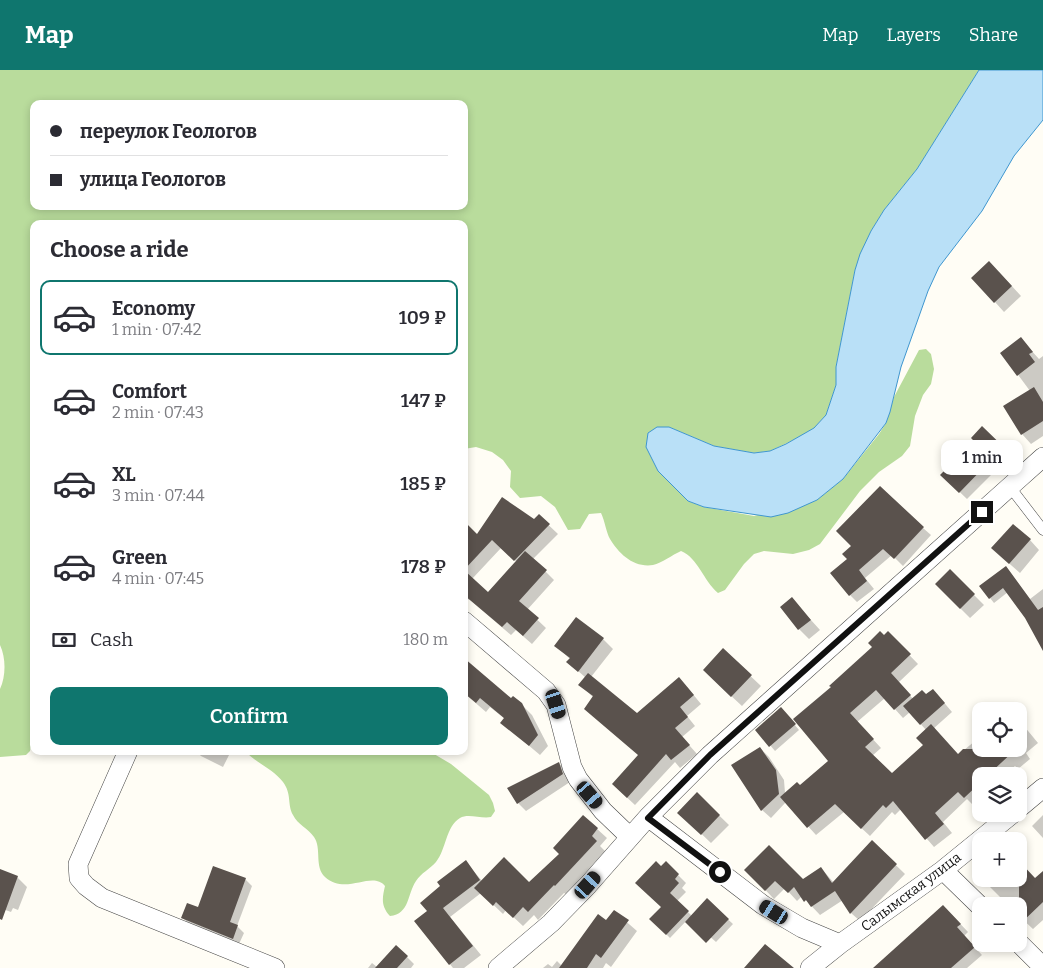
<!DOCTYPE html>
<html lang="en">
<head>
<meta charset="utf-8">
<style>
  :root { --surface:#fff; --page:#f2f2f3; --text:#2b2b33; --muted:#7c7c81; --line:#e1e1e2; --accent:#0f766e }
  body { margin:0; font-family:Bitter,serif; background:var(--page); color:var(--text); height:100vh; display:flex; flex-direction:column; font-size:19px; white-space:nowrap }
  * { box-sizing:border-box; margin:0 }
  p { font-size:16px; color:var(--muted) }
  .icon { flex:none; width:28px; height:28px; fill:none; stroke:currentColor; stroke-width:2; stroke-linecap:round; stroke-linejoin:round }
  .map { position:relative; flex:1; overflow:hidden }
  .details { position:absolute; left:30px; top:150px; width:438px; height:535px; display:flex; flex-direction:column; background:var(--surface); border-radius:10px; box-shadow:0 2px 8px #0003 }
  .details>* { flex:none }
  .top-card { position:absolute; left:30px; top:30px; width:438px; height:110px; border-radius:10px; box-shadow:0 2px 8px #0003; display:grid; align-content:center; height:110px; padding:0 20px; background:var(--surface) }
  .tools { position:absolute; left:972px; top:632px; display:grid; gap:10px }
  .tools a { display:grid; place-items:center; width:55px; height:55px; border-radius:10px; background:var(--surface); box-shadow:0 2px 8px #0003; font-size:25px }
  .end { position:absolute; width:22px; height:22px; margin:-11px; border:6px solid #111; background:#fff; box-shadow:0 0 0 2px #fff }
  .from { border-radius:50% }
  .bubble { position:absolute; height:35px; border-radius:10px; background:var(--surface); box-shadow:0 2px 8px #0003; font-size:16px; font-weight:600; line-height:35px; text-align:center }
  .car { position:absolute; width:15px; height:30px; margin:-15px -8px; border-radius:6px; box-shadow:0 0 4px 1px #0007; background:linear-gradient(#222 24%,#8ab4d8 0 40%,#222 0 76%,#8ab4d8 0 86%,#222 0) }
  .top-card b { display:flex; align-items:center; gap:18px; height:48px; font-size:19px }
  .top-card b+b { border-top:1px solid var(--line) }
  .top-card i { width:12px; height:12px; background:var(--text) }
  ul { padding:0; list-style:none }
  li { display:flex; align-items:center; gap:15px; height:75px; margin:0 10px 8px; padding:0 10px; border:2px solid transparent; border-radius:10px }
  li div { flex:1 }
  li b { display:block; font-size:19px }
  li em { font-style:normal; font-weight:600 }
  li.selected { border-color:var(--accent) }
  li>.icon { width:45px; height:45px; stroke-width:1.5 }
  h2 { padding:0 20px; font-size:22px; line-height:60px }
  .pay { display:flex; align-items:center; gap:12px; height:55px; padding:0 20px; font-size:19px }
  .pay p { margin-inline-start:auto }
  .primary-button { display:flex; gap:10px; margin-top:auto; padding:10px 20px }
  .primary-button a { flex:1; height:58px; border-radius:10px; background:var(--accent); color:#fff; font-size:20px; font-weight:600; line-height:58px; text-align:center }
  header { display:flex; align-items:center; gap:30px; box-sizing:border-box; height:70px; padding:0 25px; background:var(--accent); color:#fff }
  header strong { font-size:24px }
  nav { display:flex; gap:28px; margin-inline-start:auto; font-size:18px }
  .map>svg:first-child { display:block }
  .forest { fill:#b9dc9c; fill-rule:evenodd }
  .water { fill:#b9e0f7; stroke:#3f96cf }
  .shadow { fill:#0003; fill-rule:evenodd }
  .building { fill:#5a524d }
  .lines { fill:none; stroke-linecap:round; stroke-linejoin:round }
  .lane-casing { stroke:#444; stroke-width:11 }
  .street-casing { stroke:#444; stroke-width:20 }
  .lane { stroke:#fff; stroke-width:10 }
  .street { stroke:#fff; stroke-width:19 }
  .route { stroke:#111; stroke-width:6 }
  .labels { text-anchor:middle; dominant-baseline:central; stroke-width:5; stroke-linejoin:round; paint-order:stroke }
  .street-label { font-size:14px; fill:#111; stroke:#fff }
</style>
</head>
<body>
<header>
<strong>Map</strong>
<nav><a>Map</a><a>Layers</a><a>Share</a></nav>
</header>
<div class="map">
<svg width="1043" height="898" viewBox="0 0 1043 898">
  <rect width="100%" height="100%" fill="#fffdf5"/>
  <path class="forest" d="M0 0H979L917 99 884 140 871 161 855 200 836 297V315L826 345 814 358 800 367 770 381 754 383 714 376 669 357 688 431 704 437 754 446 817 430 843 409 879 364 886 353 894 327 919 280 926 279 931 284 934 299 931 314 923 325 915 346 910 376 902 386 879 402 860 421 820 474 809 480 793 484 764 481 754 484 744 494 725 520 718 523C703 510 698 488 681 481 672 485 662 493 653 495 634 498 619 484 610 469 606 462 605 451 601 443L589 444 580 459 568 460 555 437 541 426 520 428 510 417 511 401 503 390 492 382 476 377 464 379V154H34V660L30 681 26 685 0 687V619C6 606 6 588 0 575ZM34 34H464V136H34Z
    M245 681H429L451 694 489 725 493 733 495 741 491 747C481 749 468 743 460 748 446 756 446 780 436 792 430 799 421 803 416 811 407 824 410 844 390 846 381 836 382 829 385 816 372 800 346 826 325 807 314 797 322 778 314 767 308 758 298 755 293 745 287 734 292 724 283 712 273 699 256 693 245 681Z"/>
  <path class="water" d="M979 0H1043V50L1014 86 982 141 939 197 928 221 901 297 890 342 886 353 843 409 817 430 788 443 771 447 704 437 688 431 658 401 646 377 648 363 657 357H669L714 376 754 383 770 381 786 374 814 358 826 345 836 315V297L855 200 860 184 871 161 884 140 917 99Z"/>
  <path class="shadow" d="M999 202 1021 226 1004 242 995 232Z
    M1021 269 1039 289 1043 286V366L1031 374 1022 364 1030 321 1002 283Z
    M982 358 1021 396 1010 407 1000 396 967 429 942 405 975 371Z
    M539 446 558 464 533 489 554 510 527 540 546 558 532 574 516 560 511 565 469 529 464 533V460L467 456 478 466 535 450ZM501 478 517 492 488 524 472 509Z
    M923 458 931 465 903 496 892 485 865 508 874 519 857 532 850 525 848 490 853 476Z
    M1030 470 1039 480 1020 503 1003 488Z
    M1006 497 1030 529 1043 519V559L1008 522 994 533 990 528Z
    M950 501 984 535 970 548 936 514Z
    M792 529 820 560 809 569 799 559Z
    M576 548 603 569 613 579 591 607 637 644 687 617 701 634 687 646 695 656 682 667 697 684 680 698 675 692 635 735 621 722 639 685 594 628 580 615 586 608 568 592 570 589 556 576Z
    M888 563 918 594 899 612 913 629 927 626 941 629 952 642 933 659 958 685 981 666V679H1019V650L1038 673 1026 683 1030 689 1018 699 1015 696 1004 706H981V728L973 735 967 729 943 752 952 763 934 777 901 739 895 745 892 742 870 766 844 742 816 765 786 732 771 748 762 740 733 696 760 678 769 687 784 710 785 723 801 716 830 691 833 617ZM885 628 903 648 910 642 926 660 924 676 892 705 872 686 881 678 857 652Z
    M723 580 761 616 742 636 714 610Z
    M468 593 512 630 521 634 532 645 548 676 540 685 502 653 505 649 490 637 486 642 464 623V597Z
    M785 643 799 660 775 681 757 660Z
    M196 681H231L223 697 201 686Z
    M559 693 566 701 570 712 526 741 518 733 509 719Z
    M697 724 729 755 711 773 689 752Z
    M1043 745V768L1032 756Z
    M584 747 607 768 600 776 605 781 566 824 564 823 538 850 534 845 523 856 506 840 503 844 481 823 450 847 481 885 464 898H453L415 851 428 841 466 792 482 811 529 813 560 784Z
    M872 772 905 804 860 851 851 843 843 830 820 845 802 826 797 831 785 818 774 829 746 800 803 810 821 798 834 813Z
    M666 793 686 813 682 818 686 822 677 831 692 846 707 830 733 854 716 872 689 848 670 868 651 849 663 837 661 797Z
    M1019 793 1036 810 1043 803V850L1033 859 1019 846V836H1009L982 809H1019Z
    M0 801 17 807 27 817 18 840 13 838 11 842 0 838Z
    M245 809 252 816 237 856 244 863 239 874 189 854 183 848Z
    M614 841 637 861 611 897 606 893 603 898H543L548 894 552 897 557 891 562 896 607 852Z
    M951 844 968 862 964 866 982 885 967 898H881Z
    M407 887 414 894 411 898H368L372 893 377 897Z"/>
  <path class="building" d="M989 191 1012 216 994 233 971 208Z
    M1021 267 1033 282 1029 284 1035 292 1017 306 1000 283Z
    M1034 317 1043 332V351L1021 365 1003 336Z
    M982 356 1016 389 1002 400 992 389 959 423 940 405 974 371 971 368Z
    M880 416 924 457 894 489 883 479 859 500 867 511 849 526 830 503 847 489 842 484 851 476 836 461Z
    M502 427 534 449 539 444 550 454 514 491 492 470 464 500 488 522 525 481 547 500 519 531 539 548 523 566 507 552 502 557 464 525V451L477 464Z
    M1013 454 1031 469 1009 494 991 478Z
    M1006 496 1038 540 1043 537V581L1025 548 1003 518 989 529 979 516Z
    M950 499 975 524 960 539 935 514Z
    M792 527 811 550 798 560 780 537Z
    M576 547 604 568 578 602 566 592 570 588 554 576Z
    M880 561 884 565 888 561 911 584 891 603 911 625 894 640 876 620 850 643 874 669 865 677 892 703 923 675 916 668 931 654 958 684 963 679H1016L987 706H981V712L964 728 958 722 935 743 944 754 925 770 893 731 886 738 883 735 861 759 835 734 807 758 780 727 797 712 800 715 828 691 793 649 831 617 829 616 872 577 868 573Z
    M723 578 752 605 731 627 703 600Z
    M464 588 511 628 513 626 522 633 538 665 529 676 500 653 504 648 480 628 476 633 464 623Z
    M588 603 637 643 679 607 694 625 680 637 688 647 675 658 690 675 671 690 666 684 627 728 612 714 638 685 584 639 593 626 578 615Z
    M933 619 945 633 920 655 903 636 922 620 926 624Z
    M781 637 796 654 769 677 755 660Z
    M760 677 776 700 779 724 761 741 731 695Z
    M559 692 563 704 517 734 507 718Z
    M697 722 720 745 701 765 677 743Z
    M583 745 598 758 592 766 597 771 555 816 554 815 528 842 523 837 513 848 496 832 493 836 474 818 504 787 529 812 559 784 553 778Z
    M872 770 897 794 850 844 835 821 811 837 806 830 804 832 794 817 788 823 775 811 765 821 744 800 769 775 803 809 800 811 821 797 832 813Z
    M466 790 480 810 443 838 473 876 449 895 414 851 427 841 420 833 440 816 437 812Z
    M656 791 661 796 666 791 679 804 675 809 679 813 670 823 689 841 666 865 649 849 661 837 635 813Z
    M1019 791 1035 808 1043 801V832L1019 855Z
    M213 796 246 808 230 852 238 855 233 869 181 848 187 833 198 837Z
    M0 799 18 806 2 850 0 849Z
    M707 828 729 849 706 873 685 852Z
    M943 835 961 854 957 857 975 877 951 898H873Z
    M614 840 629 850 601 888 596 884 587 898H559L598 844 606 850Z
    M765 874 794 898H744Z
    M396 875 408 886 397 898H375Z"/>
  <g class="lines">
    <defs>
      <path id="lane" d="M1010 417 1043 460"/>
      <path id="street" d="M464 551 546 621 556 635 572 697 578 709 603 741 630 767
        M128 681 78 794 79 808 86 816 102 828 275 898
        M1019 738 1043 718
        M648 747 763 835 802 858 840 874
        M943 800 981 837
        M1019 873 1043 897
        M498 898 551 853 588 815 648 747 710 685 1043 387
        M810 898 840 874 943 800 1012 744"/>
    </defs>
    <use href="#lane" class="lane-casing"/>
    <use href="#street" class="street-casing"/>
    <use href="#lane" class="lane"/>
    <use href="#street" class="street"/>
  </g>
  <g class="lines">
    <path class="route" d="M720 802 648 748 710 685 982 442"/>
  </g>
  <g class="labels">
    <g class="street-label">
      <text transform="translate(911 822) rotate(-37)">Салымская улица</text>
    </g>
  </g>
</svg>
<div class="tools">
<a><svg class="icon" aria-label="locate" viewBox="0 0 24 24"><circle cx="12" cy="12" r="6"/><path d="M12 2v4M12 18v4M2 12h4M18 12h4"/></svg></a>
<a><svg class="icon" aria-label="layers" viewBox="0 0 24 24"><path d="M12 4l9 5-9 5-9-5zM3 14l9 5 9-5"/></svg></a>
<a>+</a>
<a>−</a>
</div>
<i class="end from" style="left:720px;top:802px"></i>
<i class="end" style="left:982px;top:442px"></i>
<div class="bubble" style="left:941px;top:370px;width:82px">1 min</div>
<i class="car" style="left:556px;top:634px;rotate:162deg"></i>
<i class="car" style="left:590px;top:725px;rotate:139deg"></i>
<i class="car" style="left:588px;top:815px;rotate:42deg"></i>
<i class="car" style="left:774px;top:842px;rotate:302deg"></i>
<div class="top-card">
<b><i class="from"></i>переулок Геологов</b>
<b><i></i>улица Геологов</b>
</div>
<section class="details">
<h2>Choose a ride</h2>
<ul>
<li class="selected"><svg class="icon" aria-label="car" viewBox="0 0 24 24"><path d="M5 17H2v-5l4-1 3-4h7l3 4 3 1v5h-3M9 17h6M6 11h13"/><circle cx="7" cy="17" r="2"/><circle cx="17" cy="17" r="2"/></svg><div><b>Economy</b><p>1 min · 07:42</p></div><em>109 ₽</em></li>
<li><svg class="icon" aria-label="car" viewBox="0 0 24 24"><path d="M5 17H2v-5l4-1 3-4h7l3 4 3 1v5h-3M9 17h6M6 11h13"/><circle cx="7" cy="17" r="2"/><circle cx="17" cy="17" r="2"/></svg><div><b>Comfort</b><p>2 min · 07:43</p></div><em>147 ₽</em></li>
<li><svg class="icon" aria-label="car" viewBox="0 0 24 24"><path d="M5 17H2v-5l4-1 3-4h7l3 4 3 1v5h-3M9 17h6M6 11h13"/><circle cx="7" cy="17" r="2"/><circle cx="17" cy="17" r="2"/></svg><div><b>XL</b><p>3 min · 07:44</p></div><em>185 ₽</em></li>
<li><svg class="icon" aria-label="car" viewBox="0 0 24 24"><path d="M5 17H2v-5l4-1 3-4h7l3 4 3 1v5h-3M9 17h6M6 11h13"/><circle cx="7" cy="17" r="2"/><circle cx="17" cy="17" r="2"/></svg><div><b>Green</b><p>4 min · 07:45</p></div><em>178 ₽</em></li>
</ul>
<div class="pay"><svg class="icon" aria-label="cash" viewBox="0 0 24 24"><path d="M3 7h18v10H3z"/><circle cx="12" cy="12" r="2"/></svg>Cash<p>180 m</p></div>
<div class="primary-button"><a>Confirm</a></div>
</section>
</div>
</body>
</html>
